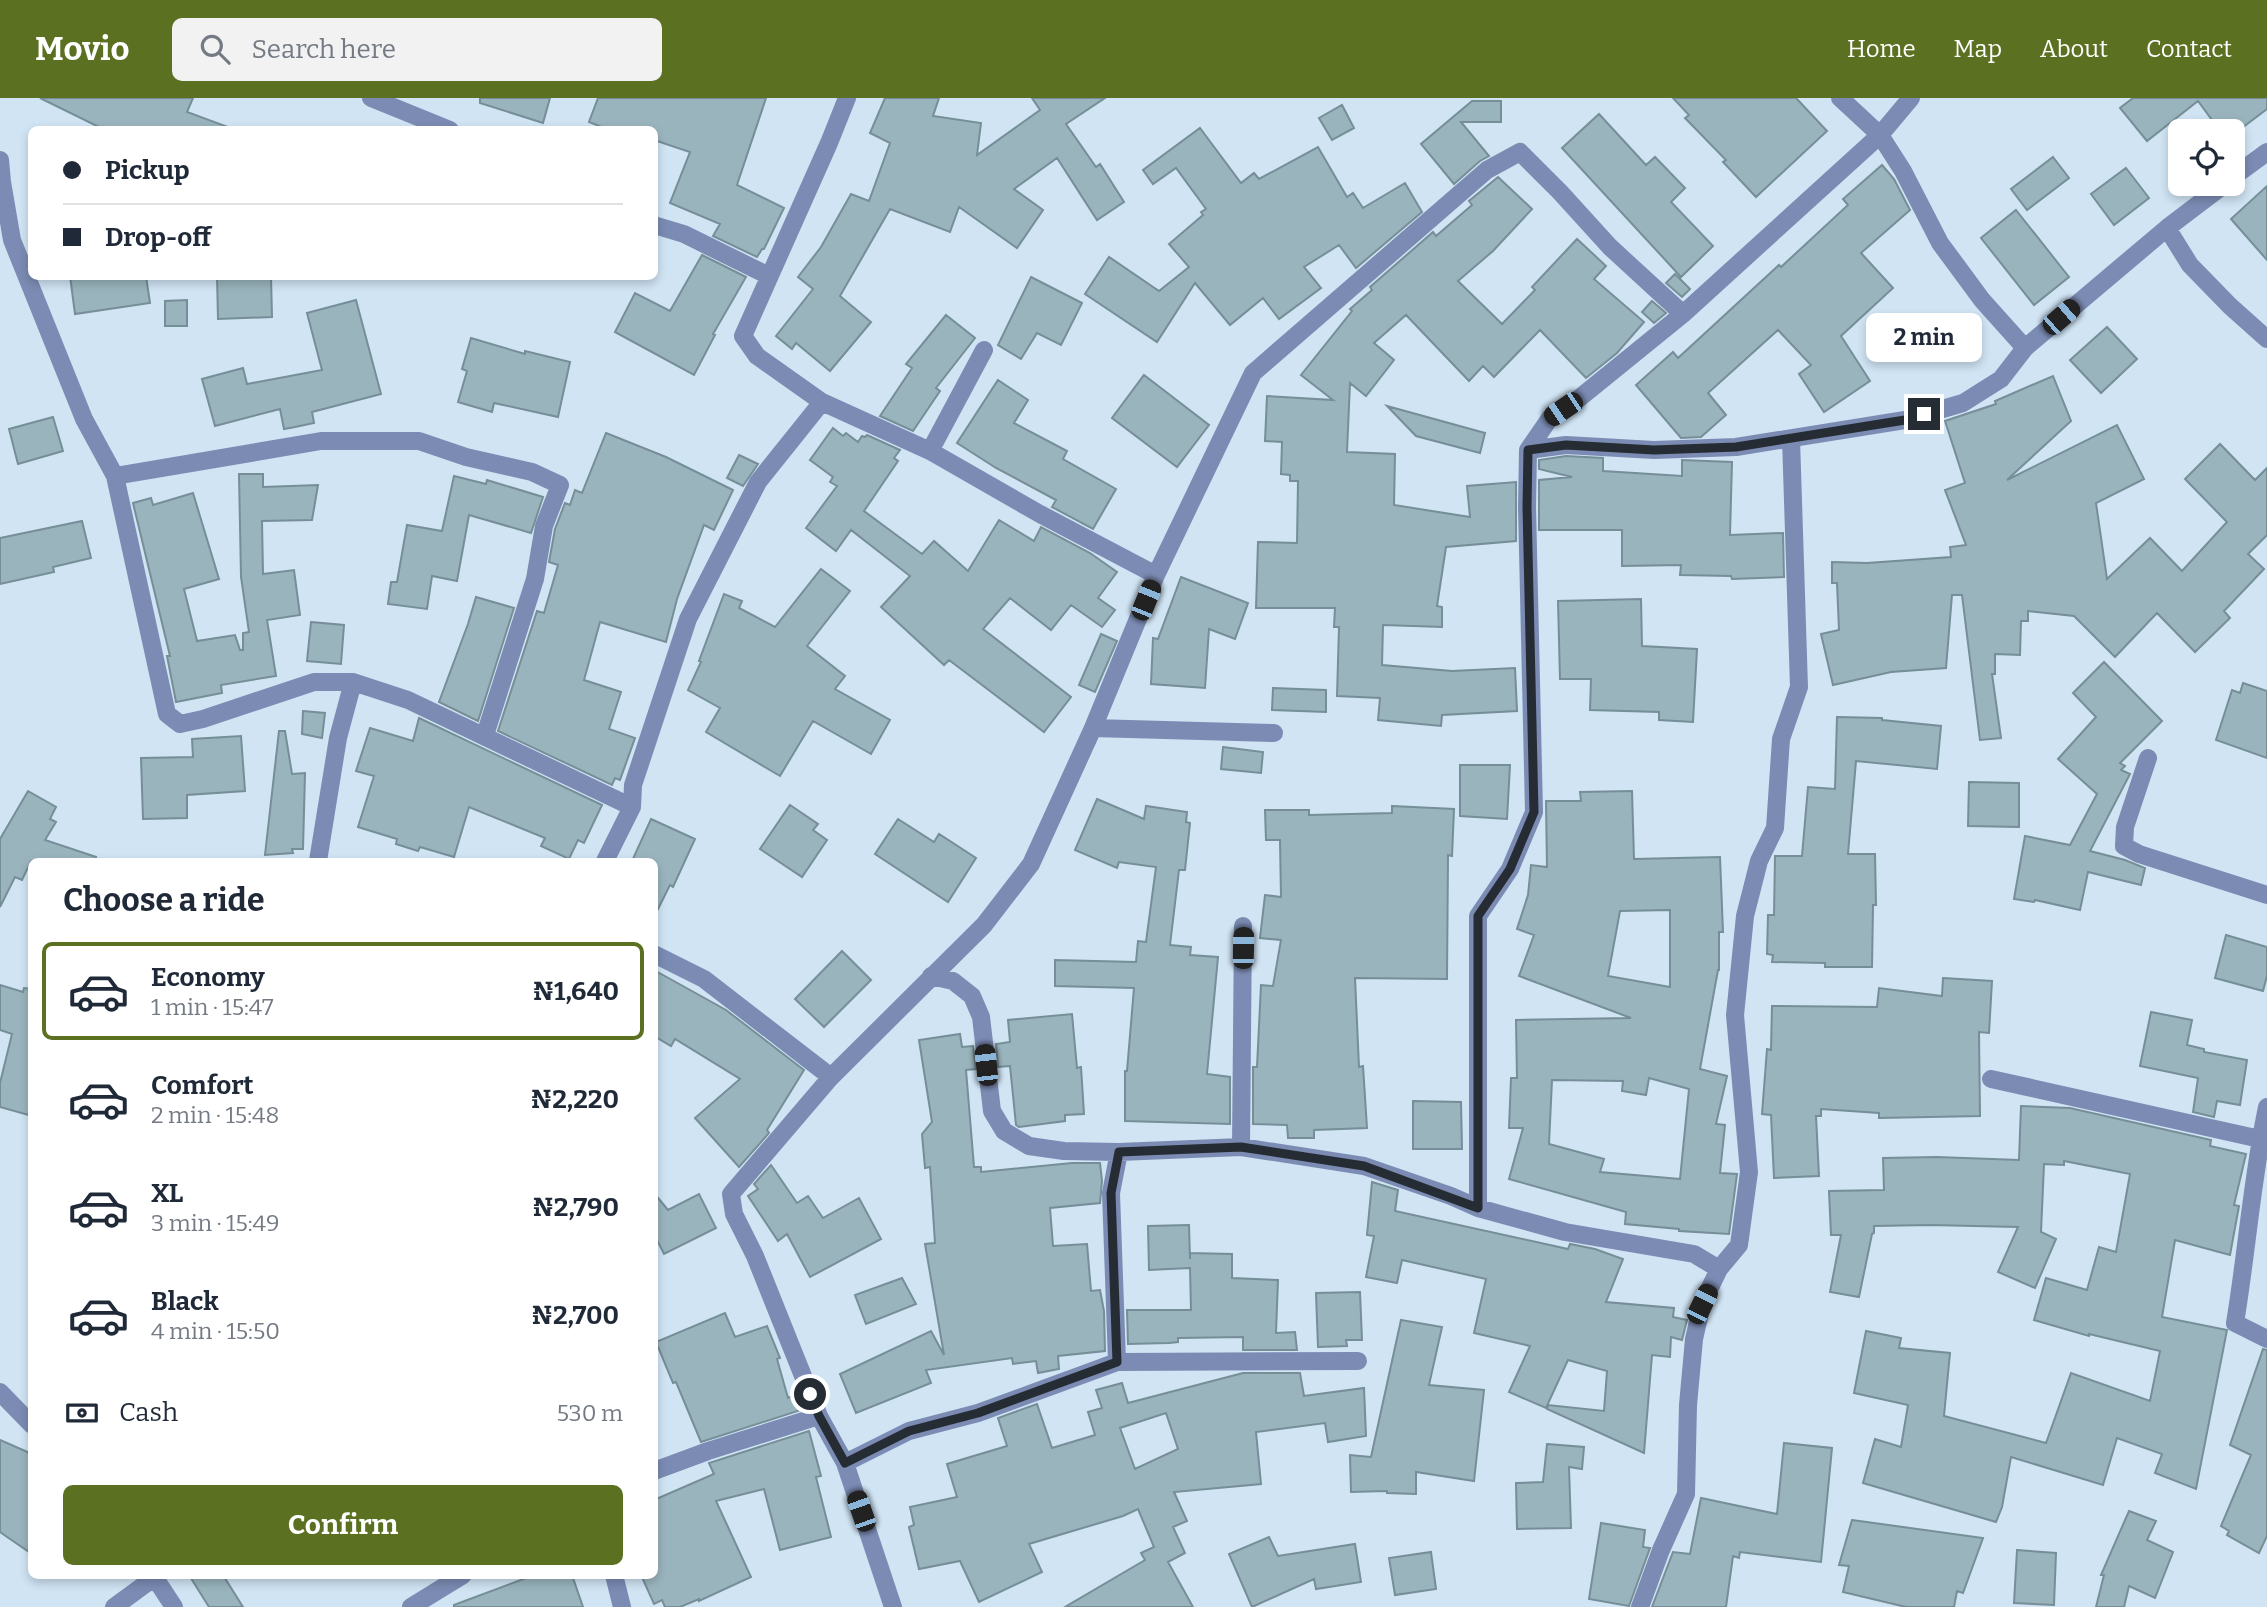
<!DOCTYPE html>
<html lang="en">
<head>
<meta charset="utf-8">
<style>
  :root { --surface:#fff; --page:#f2f2f3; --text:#1f2937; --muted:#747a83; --line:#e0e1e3; --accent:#5b7020 }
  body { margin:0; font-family:Bitter,serif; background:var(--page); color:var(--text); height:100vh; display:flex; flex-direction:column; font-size:26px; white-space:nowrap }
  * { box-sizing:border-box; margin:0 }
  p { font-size:23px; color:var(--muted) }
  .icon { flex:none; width:38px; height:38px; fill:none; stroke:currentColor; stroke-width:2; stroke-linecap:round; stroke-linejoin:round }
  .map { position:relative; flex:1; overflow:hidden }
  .details { position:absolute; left:28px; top:760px; width:630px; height:721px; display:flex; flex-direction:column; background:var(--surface); border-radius:10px; box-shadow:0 4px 10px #0003 }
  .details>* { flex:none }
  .hud { position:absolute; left:28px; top:28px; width:630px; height:154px; border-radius:10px; box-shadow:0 4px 10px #0003; display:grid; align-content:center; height:154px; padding:0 35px; background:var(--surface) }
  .tools { position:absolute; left:2168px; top:21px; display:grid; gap:14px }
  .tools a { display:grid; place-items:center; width:77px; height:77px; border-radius:10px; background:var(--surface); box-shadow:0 4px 10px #0003; font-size:35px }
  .end { position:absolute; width:32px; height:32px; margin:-16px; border:9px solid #252c33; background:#fff; box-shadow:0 0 0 4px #fff }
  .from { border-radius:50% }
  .bubble { position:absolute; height:49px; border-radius:10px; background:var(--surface); box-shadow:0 4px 10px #0003; font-size:23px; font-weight:700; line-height:49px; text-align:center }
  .car { position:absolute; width:21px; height:42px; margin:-21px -10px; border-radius:9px; box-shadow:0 0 5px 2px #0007; background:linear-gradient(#222 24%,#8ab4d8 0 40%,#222 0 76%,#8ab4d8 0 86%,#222 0) }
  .hud b { display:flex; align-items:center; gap:24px; height:66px; font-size:26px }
  .hud b+b { border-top:2px solid var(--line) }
  .hud i { width:18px; height:18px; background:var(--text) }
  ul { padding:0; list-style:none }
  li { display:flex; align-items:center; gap:21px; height:98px; margin:0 14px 10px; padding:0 21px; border:4px solid transparent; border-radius:10px }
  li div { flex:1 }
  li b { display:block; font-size:26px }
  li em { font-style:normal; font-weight:700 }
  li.on { border-color:var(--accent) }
  li>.icon { width:63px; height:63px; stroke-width:1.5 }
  h2 { padding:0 35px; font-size:32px; line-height:84px }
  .pay { display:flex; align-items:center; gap:18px; height:77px; padding:0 35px; font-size:26px }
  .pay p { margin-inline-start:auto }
  .action { display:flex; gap:14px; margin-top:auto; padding:14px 35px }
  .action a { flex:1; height:80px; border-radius:10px; background:var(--accent); color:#fff; font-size:28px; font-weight:700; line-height:80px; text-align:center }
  header { display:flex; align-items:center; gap:42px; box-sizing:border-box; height:98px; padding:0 35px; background:var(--accent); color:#fff }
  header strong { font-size:33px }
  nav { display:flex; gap:38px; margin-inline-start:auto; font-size:24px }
  .search { width:490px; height:63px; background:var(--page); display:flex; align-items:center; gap:18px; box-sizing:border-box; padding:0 24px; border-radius:10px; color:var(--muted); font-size:26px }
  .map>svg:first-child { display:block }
  .building { fill:#9ab4bd; stroke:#758e97; stroke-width:2; fill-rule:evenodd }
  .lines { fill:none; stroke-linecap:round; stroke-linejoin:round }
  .minor { stroke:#7b8bb3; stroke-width:18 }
  .route { stroke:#252c33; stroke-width:9 }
</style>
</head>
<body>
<header>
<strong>Movio</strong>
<div class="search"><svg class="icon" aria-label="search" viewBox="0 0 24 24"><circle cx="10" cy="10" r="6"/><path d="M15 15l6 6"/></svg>Search here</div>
<nav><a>Home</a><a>Map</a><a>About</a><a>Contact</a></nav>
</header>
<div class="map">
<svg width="2267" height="1509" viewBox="0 0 2267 1509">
  <rect width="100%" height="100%" fill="#d0e4f4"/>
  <path class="building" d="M40 0H193L187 14 228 29 227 32H105Z
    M480 0H550L543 25 480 5Z
    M598 0H766L737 87 784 110 764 151H762L757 159 713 138 720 126 670 105 690 54 654 42V32H609L589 24Z
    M885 0H939L933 18 981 25 977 57 1040 12 1032 0H1105L1066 26 1096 69 1100 66 1124 104 1097 122 1057 60 1014 91 1043 112 1017 150 959 109 950 134 890 111 840 198 871 224 830 273 796 245 792 251 776 238 813 191 798 179 821 149 851 96 869 103 890 45 870 35Z
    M1673 0H1796L1827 33 1756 99 1723 64 1726 62 1685 20 1689 17Z
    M2133 0H2267V11L2238 33H2220L2198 3 2147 43 2120 10Z
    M1472 3H1501V24H1461L1489 58 1480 63 1454 86 1421 46Z
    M1342 7 1354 30 1332 42 1319 20Z
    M1599 16 1646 67 1655 59 1685 90 1671 104 1713 148 1681 179 1562 50Z
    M1200 30 1241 85 1254 75 1259 81 1318 49 1347 99 1353 95 1363 110 1405 85 1422 114 1356 170 1339 147 1304 169 1321 190 1279 221 1263 200 1230 227 1195 185 1157 244 1085 196 1109 159 1159 193 1189 169 1169 146 1203 117 1201 114 1206 111 1176 70 1153 86 1143 72Z
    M2053 59 2069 80 2027 112 2011 91Z
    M1882 67 1894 81 1910 112 1861 155 1893 190 1841 238 1870 283 1824 314 1799 276 1811 267 1778 232 1708 295 1726 317 1701 339 1681 340 1636 287 1673 254 1678 260 1779 167 1781 169 1848 107 1843 101Z
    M2126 70 2149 100 2114 127 2091 96Z
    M1498 79 1532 111 1493 153 1458 183 1502 226 1535 192 1532 189 1577 141 1606 168 1594 181 1644 224 1617 255 1586 280 1540 232 1494 279 1483 268 1469 283 1406 217 1374 245 1394 262 1366 298 1350 285 1347 354 1395 356 1394 407 1470 419 1467 388 1516 384V443L1446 449 1437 508 1442 509V529L1383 527 1382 567 1452 573 1515 570 1517 613 1442 617 1441 628 1378 622 1380 600 1337 598 1339 529H1334L1335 510H1256L1258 444 1297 445 1298 383H1290V377L1281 376 1282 344 1265 343 1267 298 1333 302 1301 277 1352 213 1350 211 1372 192 1370 189 1433 134 1436 138 1472 107 1469 103Z
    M2267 88V162L2231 121Z
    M2016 112 2069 179 2034 207 1981 140Z
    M702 157 746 179 713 236 715 237 694 277 615 234 635 195 670 213Z
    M1675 176 1690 191 1682 199 1666 185Z
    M70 178H146L150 205 75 216Z
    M217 178H271L272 219 218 221Z
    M1031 179 1082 205 1061 247 1037 235 1021 261 998 247Z
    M187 202V228H165V203Z
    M356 202 381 296 312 314 314 325 295 329 284 331 280 311 215 328 202 281 243 270 247 286 322 272 307 215Z
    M1652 203 1666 215 1654 225 1642 214Z
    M946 217 975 240 936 290 940 293 913 333 880 318 912 270 906 266Z
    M2107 229 2137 261 2101 295 2070 262Z
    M471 240 525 256V253L570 264 558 319 494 305 492 314 458 304 467 273 462 271Z
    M1144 277 1209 327 1177 369 1112 320Z
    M2053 278 2071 323 2007 382 2117 327 2144 381 2096 405 2107 481 2150 440 2182 473 2227 424 2185 381 2220 346 2255 382 2267 370V437L2248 456 2264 471 2224 513 2230 520 2195 554 2157 515 2115 559 2074 518 2028 513V523H2021L2020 557 1995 556V576H1992L2001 640 1980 642 1962 497H1952L1946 570 1891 574 1833 587 1821 536 1839 532 1837 485H1832V464L1867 465 1951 459 1950 449 1966 447 1945 392 1965 385 1945 323 1996 306 1995 303Z
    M998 282 1028 302 1014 325 1067 353 1063 361 1116 391 1093 431 1052 409 1056 402 996 370 957 345Z
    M1387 308 1485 335 1480 355 1416 338Z
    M53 319 63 353 18 366 9 331Z
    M833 330 843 338 846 335 858 344 862 338 865 339 867 337 900 352 894 360 898 363 864 413 922 456 934 443 968 473 999 422 1034 443 1041 429 1090 455 1117 474 1098 500 1115 512 1102 529 1071 507 1051 532 1010 500 983 531 1071 599 1044 634 949 562 944 567 881 509 910 478 851 432 836 453 806 430 837 388 830 384 833 379 810 362Z
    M606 335 666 359 733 392 714 432 704 427 677 501 666 544 600 524 584 582 621 594 609 631 635 640 620 682 615 680 612 687 498 633 537 513 544 515 558 467 549 464 555 431 565 405 570 407 575 392 582 395Z
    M739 357 758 366 743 388 727 380Z
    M1566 358 1603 360V373L1682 378V362L1732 364 1730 437 1783 435 1784 479 1732 481 1731 478 1680 477 1681 467 1622 468V432H1539V382L1572 379 1539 371V362Z
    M239 376H263V389L318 387 312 422 262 423 263 476 294 472 300 517 267 522 276 578 221 587 222 595 176 604 167 558H170L133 405 151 400 153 407 193 395 219 481 184 491 197 543 235 537 240 552H243V535L249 534 241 479Z
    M454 378 486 386 487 382 543 399 531 435 469 417 457 483 432 478 427 511 388 506 391 484H397L407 427 442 433Z
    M82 423 91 460 53 469 54 474 0 486V440Z
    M821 471 850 493 807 548 845 578 835 591 890 622 871 656 813 623 780 678 706 634 720 610 688 592 701 564 699 563 724 496 742 503 739 510 775 529Z
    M1181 479 1248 505 1235 541 1209 531 1205 590 1151 586 1153 540 1158 541Z
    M476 499 514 510 478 623 439 604 468 526Z
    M1641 501 1642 548 1697 551 1693 624 1659 622V614L1590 612 1591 581H1560L1558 503Z
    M311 524 344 527 341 566 307 563Z
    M1101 536 1117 543 1095 594 1079 587Z
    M2104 564 2162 623 2120 665 2125 668 2121 672 2130 676 2090 753 2125 762 2145 770 2141 787 2088 774 2080 812 2035 802 2034 804 2014 801 2025 738 2070 747 2097 696 2058 661 2096 619 2073 595Z
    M2243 585 2267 593V660L2216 642 2232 592 2240 595Z
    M1273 590 1326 592V614L1272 612Z
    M303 613 325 615 322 640 302 636Z
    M1837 619 1882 620V622L1941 628 1937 671 1856 663 1848 756H1875L1876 807H1873L1872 869H1825V865L1772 864 1773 857 1767 856 1768 817H1774L1775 758H1802L1808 689 1835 691Z
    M419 620 602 707 584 745 578 742 569 761 541 748 545 740 469 709 454 759 420 749 418 753 396 746 397 741 358 729 374 678 356 673 370 630 413 643Z
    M279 633H285L292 676 305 675 303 751H292L293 755 265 757Z
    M241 638 245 693 187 697V720L143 721 141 660 193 659 192 641Z
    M1223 649 1263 654 1261 675 1221 671Z
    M1460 667H1510L1507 721 1460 718Z
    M1969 684 2019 685V729L1968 728Z
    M28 693 56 709 50 721 56 724 45 742 96 759 95 763H31L22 782 15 779 0 809V741Z
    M1632 693 1634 761 1720 759 1723 834H1719V872H1718L1700 971 1727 978 1716 1026 1725 1027 1720 1075 1737 1076 1729 1136 1679 1133V1131L1625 1126 1626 1114 1509 1081 1523 1030H1509L1511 980H1517L1516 922 1631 920 1519 878 1534 837 1517 831 1528 797 1531 767 1547 769 1546 703H1581L1580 694ZM1670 812V889L1608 878 1620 813ZM1649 980 1689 991 1680 1081 1600 1074 1604 1061 1549 1046 1552 982 1623 983 1622 993 1646 997Z
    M1097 701 1144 721 1146 708 1187 714 1186 724 1190 725 1185 772H1179L1170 847 1191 849 1190 857 1218 859 1207 976 1230 979V1026L1125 1023V973H1127L1134 890 1055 888V862L1136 864 1138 843 1146 844 1156 769 1119 764 1117 770 1075 752Z
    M790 707 818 726 813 732 827 742 802 779 760 751Z
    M1392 708 1454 711 1452 758 1448 757 1447 881 1355 880 1359 969 1363 968 1367 1030 1314 1032V1040H1288L1287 1027 1253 1026V969H1257L1261 887 1273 888 1281 842 1260 840 1265 797 1281 799 1280 742H1266L1265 712H1309V717L1392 715Z
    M651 721 695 741 673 789 670 787 654 819V763H632Z
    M898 721 934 744 939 736 976 760 948 804 875 756Z
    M2226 837 2267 849V878L2263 893 2215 880Z
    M842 853 871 882 824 929 795 901Z
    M654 872 726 912 804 972 767 1032 769 1035 739 1069 695 1020 740 981 675 941 671 948 654 938Z
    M1943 880 1992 883 1989 935 1979 934 1980 1018 1879 1020V1015L1821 1011V1018H1816L1819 1078 1774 1080 1771 1017 1762 1016 1767 951 1771 952 1772 908 1877 909 1879 890 1942 898Z
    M0 887 23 894 24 890 32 891V1018L0 1009V985L12 936 0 932Z
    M2151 914 2192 922 2187 947 2204 951V954L2247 962 2240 1007 2217 1003 2214 1019 2193 1014 2198 980 2140 968Z
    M1072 916 1077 970 1081 969 1084 1016 1065 1017V1023L1019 1029 1016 1027 1010 968 998 969 996 946 1010 944 1008 922Z
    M960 936 962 949 973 948 976 971 966 972 974 1069H981V1074L1072 1065H1100L1102 1083 1100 1105 1050 1110 1053 1148 1087 1146 1091 1193 1100 1192 1104 1213 1105 1253 1058 1258 1059 1271 1038 1275 1036 1263 1013 1266 1012 1260 926 1272 931 1285 856 1315 840 1276 931 1233 944 1257 925 1146 935 1145 930 1069 925 1070 922 1036 932 1024 919 942Z
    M1413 1003 1461 1004 1462 1051H1413Z
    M2021 1008 2070 1010 2211 1042 2210 1048 2246 1056 2234 1107 2239 1108 2230 1157 2175 1142 2162 1219 2227 1232 2196 1391 2155 1375 2162 1356 2117 1340 2103 1387 2011 1359 2002 1409 1996 1424 1863 1385 1875 1341 1901 1349 1908 1307 1854 1295 1866 1233 1901 1240 1899 1250 1950 1255 1944 1318 2046 1345 2071 1275 2150 1303 2160 1253 2089 1236V1238L2034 1222 2046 1180 2087 1192 2099 1149 2116 1154 2130 1076 2064 1063V1067L2044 1066 2041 1134 2056 1141 2035 1190 1998 1174 2018 1129 1930 1127 1874 1128V1135L1872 1136 1859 1199 1830 1194 1841 1137H1831L1829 1093 1884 1092 1883 1060 1937 1059 2019 1062Z
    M771 1067 797 1105 808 1098 823 1120 859 1100 881 1141 810 1179 787 1136 778 1143 748 1098 758 1091 754 1086Z
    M1372 1084 1398 1092 1395 1113 1568 1151 1570 1146 1595 1151 1623 1161 1606 1204 1674 1210 1673 1219 1687 1222 1682 1242 1671 1239 1670 1259 1652 1257 1644 1355 1547 1311 1548 1307 1604 1313 1607 1273 1568 1262 1546 1310 1509 1294 1530 1248 1474 1235 1486 1181 1402 1162 1397 1185 1366 1179 1374 1138 1367 1137Z
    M654 1095 668 1112 699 1096 716 1130 664 1156 654 1136Z
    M1189 1127 1190 1161V1155L1232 1156V1180L1278 1182 1276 1235 1295 1234 1297 1252H1243V1239L1178 1240V1244L1169 1245 1128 1246 1127 1212H1191L1190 1170 1149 1172 1148 1128Z
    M902 1180 916 1206 866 1226 855 1197Z
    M1360 1194 1362 1242H1346L1347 1248 1318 1249 1316 1195Z
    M725 1215 735 1239 767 1228 780 1260 777 1261 788 1300 798 1296 804 1311 701 1344 676 1284 673 1285 656 1244Z
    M1401 1222 1442 1229 1429 1287 1484 1292 1474 1383 1416 1374V1396L1387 1395V1393L1351 1394 1350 1357 1371 1359Z
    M2263 1251 2267 1252V1438L2259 1455 2227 1437 2229 1433 2221 1428 2251 1357 2230 1347Z
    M1243 1275H1300L1304 1298 1364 1290 1366 1338 1328 1344 1325 1325 1256 1334 1261 1386 1174 1394 1187 1423 1173 1429 1185 1455 1168 1464 1193 1509H1065L1145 1462 1141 1455 1154 1449 1138 1411 1123 1418 1029 1446 1042 1474 979 1504 960 1463 919 1471 909 1429 914 1427 910 1409 957 1399 947 1366 1007 1348 998 1320 1037 1306 1052 1350 1095 1337 1088 1314 1102 1310 1096 1292 1122 1285 1128 1305ZM1166 1315 1178 1351 1135 1371 1120 1330Z
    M809 1333 821 1378 816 1379 831 1439 780 1452 764 1391 716 1403 751 1479 699 1503V1501L680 1509H665L662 1502 654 1506 641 1477H654V1402L714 1376 709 1365Z
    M0 1342 32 1356V1456L0 1434Z
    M1784 1345 1832 1350 1821 1464 1740 1454 1739 1460 1733 1458 1726 1509H1652L1673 1454 1690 1456 1701 1400 1777 1416Z
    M1547 1346 1584 1349 1582 1371 1569 1369 1571 1430 1517 1431 1516 1385 1543 1384Z
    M2129 1413 2156 1423 2147 1442 2173 1454 2155 1500 2129 1488 2124 1509H2096L2104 1477H2101Z
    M1852 1422 1983 1440 1963 1495 1957 1493 1954 1509H1906L1843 1494 1849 1468 1839 1467Z
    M1601 1425 1645 1432 1643 1449 1650 1450 1629 1508 1589 1501Z
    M1269 1439 1278 1458 1355 1446 1361 1484 1316 1491 1314 1481 1252 1509 1229 1456Z
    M2017 1452 2056 1455 2054 1507 2014 1505Z
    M1431 1454 1436 1491 1395 1497 1389 1460Z
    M189 1477H223L243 1509H209Z
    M534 1477H572L583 1509H454V1507Z"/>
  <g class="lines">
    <path class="minor" d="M371 0 450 32
      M847 0 829 45 743 238 757 258 822 304 930 353 1040 416 1156 477
      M1840 0 1880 37 1903 73 1940 145 1982 202 2025 250
      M0 62 2 84 12 142 84 321 115 378 167 616 180 626 203 621 314 584H353L408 602 632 709
      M2233 79 2267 54
      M654 127 684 136 769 178
      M2167 130 2190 167 2230 208 2267 241
      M1528 352 1566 347 1654 352 1736 349 1905 322 1963 305 2001 281 2025 250 2167 130 2225 86
      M930 353 984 252
      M115 378 321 343H419L466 359 532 374 560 387 544 428 535 481 485 637
      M1093 630 1274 635
      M2148 660 2125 729 2124 748 2139 756 2267 797
      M318 763 338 640 353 584
      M605 763 632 709 633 687 688 521 758 384 822 304
      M654 856 704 881 831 979
      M931 878 953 883 972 898 981 919 992 1013 1004 1033 1029 1048 1064 1053 1119 1054 1241 1049 1364 1068 1451 1098 1478 1110 1565 1134 1694 1156 1719 1171
      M1991 981 2260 1041
      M2267 1009C2252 1080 2247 1153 2235 1225L2267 1241
      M1241 1049 1243 828
      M1478 1110V818L1510 771 1534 714 1527 409 1528 352 1550 320 1577 302 1683 216 1880 37 1911 0
      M1117 1264 1111 1095 1119 1054
      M0 1294 32 1327
      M845 1365 909 1333 978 1315 1117 1264 1358 1263
      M654 1373 708 1353 819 1318
      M153 1477 174 1509
      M614 1477 622 1509
      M114 1509 155 1479
      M411 1509 463 1477
      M893 1509 845 1365 819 1318 755 1158 734 1116 731 1096 831 979 984 827 1031 766 1093 630 1156 477 1253 275 1487 72 1520 54 1560 94 1610 149 1683 216
      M1640 1509 1661 1452 1686 1396 1688 1307 1694 1241 1702 1206 1719 1171 1739 1147 1749 1074 1735 917 1745 818 1759 763 1775 730 1781 641 1799 589 1791 341"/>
  </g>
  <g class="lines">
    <path class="route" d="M810 1296 819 1318 845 1365 909 1333 978 1315 1117 1264 1111 1095 1119 1054 1241 1049 1364 1068 1478 1110V818L1510 771 1534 714 1527 409 1528 352 1566 347 1654 352 1736 349 1905 322 1924 316"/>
  </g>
</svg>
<div class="tools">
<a><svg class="icon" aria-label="locate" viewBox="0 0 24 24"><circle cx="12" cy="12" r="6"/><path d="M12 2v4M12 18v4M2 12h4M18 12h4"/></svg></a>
</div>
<i class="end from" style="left:810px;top:1296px"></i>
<i class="end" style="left:1924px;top:316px"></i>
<div class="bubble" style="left:1866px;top:215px;width:116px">2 min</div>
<i class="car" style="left:2061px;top:219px;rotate:49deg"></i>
<i class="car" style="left:1563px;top:311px;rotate:236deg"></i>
<i class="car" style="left:1146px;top:502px;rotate:22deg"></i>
<i class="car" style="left:1243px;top:850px;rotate:1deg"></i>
<i class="car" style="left:986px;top:967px;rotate:354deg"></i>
<i class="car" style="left:1702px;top:1206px;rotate:26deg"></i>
<i class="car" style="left:861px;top:1413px;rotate:341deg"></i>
<div class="hud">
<b><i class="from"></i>Pickup</b>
<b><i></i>Drop-off</b>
</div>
<section class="details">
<h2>Choose a ride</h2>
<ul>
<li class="on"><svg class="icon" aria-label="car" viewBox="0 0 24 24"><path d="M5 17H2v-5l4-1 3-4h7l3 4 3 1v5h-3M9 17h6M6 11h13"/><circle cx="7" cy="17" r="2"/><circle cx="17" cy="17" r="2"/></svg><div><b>Economy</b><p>1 min · 15:47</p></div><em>₦1,640</em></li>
<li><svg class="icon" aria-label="car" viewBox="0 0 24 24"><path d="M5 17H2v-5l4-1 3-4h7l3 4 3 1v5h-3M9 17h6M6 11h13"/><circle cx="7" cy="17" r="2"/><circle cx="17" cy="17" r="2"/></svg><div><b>Comfort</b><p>2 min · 15:48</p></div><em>₦2,220</em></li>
<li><svg class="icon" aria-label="car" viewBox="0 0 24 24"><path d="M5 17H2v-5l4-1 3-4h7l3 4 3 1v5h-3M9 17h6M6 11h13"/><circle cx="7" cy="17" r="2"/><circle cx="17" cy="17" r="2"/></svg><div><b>XL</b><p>3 min · 15:49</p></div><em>₦2,790</em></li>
<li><svg class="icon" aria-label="car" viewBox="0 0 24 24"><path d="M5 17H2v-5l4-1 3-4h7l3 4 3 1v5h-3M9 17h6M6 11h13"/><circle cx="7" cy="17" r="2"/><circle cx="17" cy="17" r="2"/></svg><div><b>Black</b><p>4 min · 15:50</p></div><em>₦2,700</em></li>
</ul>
<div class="pay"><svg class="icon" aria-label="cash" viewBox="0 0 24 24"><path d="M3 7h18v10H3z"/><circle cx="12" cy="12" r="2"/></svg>Cash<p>530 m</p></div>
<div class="action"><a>Confirm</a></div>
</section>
</div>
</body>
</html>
